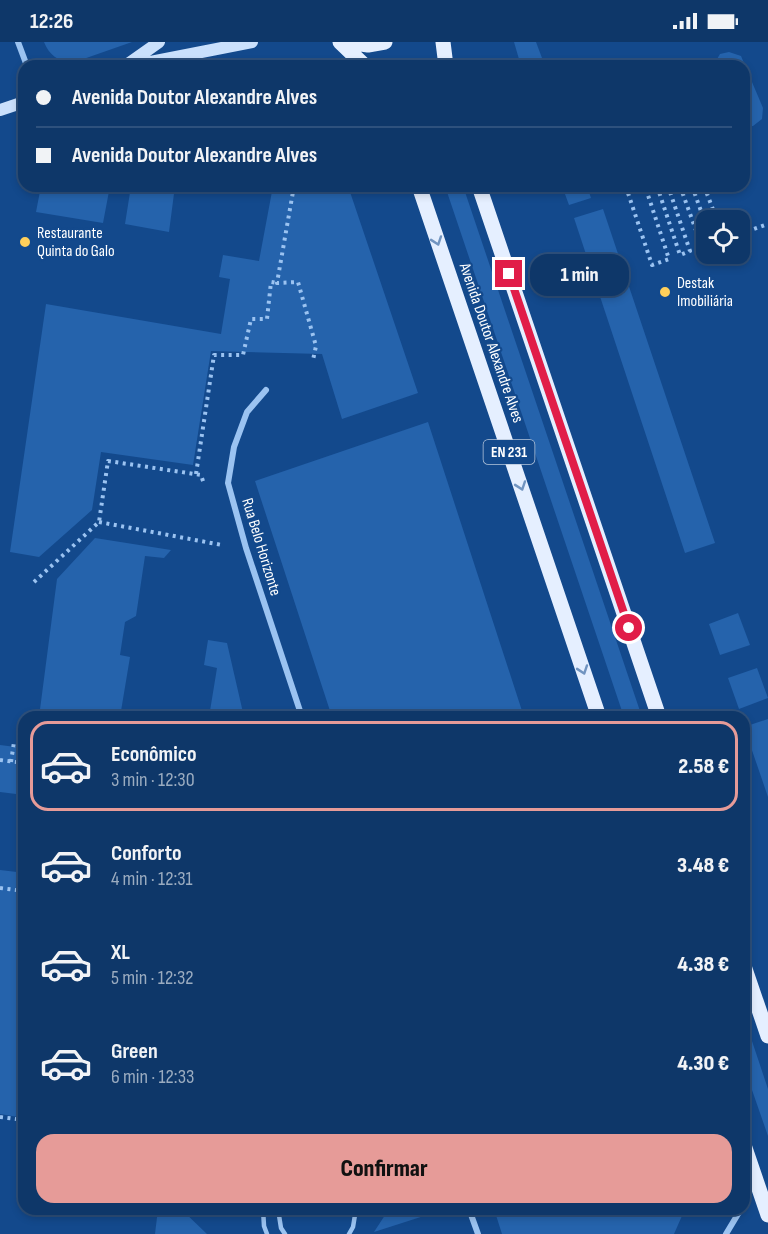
<!DOCTYPE html>
<html lang="pt">
<head>
<meta charset="utf-8">
<style>
  :root { --surface:#0e3769; --page:#1c4271; --text:#f1f3f6; --muted:#9bacc0; --line:#2e517d; --accent:#e69b98 }
  body { margin:0; font-family:"Sofia Sans Condensed",sans-serif; background:var(--page); color:var(--text); height:100vh; display:flex; flex-direction:column; font-size:22px; white-space:nowrap }
  * { box-sizing:border-box; margin:0 }
  p { font-size:20px; color:var(--muted) }
  .icon { flex:none; width:33px; height:33px; fill:none; stroke:currentColor; stroke-width:2; stroke-linecap:round; stroke-linejoin:round }
  .map { position:relative; flex:1; overflow:hidden }
  .panel { position:absolute; left:18px; top:669px; width:732px; height:504px; display:flex; flex-direction:column; background:var(--surface); border-radius:18px; box-shadow:0 3px 9px #0003,0 0 0 2px var(--line) }
  .panel>* { flex:none }
  .top-card { position:absolute; left:18px; top:18px; width:732px; height:132px; border-radius:18px; box-shadow:0 3px 9px #0003,0 0 0 2px var(--line); display:grid; align-content:center; height:132px; padding:0 18px; background:var(--surface) }
  .buttons { position:absolute; left:696px; top:168px; display:grid; gap:12px }
  .buttons a { display:grid; place-items:center; width:54px; height:54px; border-radius:12px; background:var(--surface); box-shadow:0 3px 9px #0003,0 0 0 2px var(--line); font-size:30px }
  .end { position:absolute; width:27px; height:27px; margin:-14px; border:8px solid #e11d48; background:#fff; box-shadow:0 0 0 3px #fff }
  .from { border-radius:50% }
  .bubble { position:absolute; height:42px; border-radius:18px; background:var(--surface); box-shadow:0 3px 9px #0003,0 0 0 2px var(--line); font-size:20px; font-weight:800; line-height:42px; text-align:center }
  .top-card b { display:flex; align-items:center; gap:21px; height:57px; font-size:22px }
  .top-card b+b { border-top:2px solid var(--line) }
  .top-card i { width:15px; height:15px; background:var(--text) }
  ul { padding:10px 0 0; list-style:none }
  li { display:flex; align-items:center; gap:18px; height:90px; margin:0 12px 9px; padding:0 6px; border:3px solid transparent; border-radius:18px }
  li div { flex:1 }
  li b { display:block; font-size:22px }
  li em { font-style:normal; font-weight:800 }
  li.current { border-color:var(--accent) }
  li>.icon { width:54px; height:54px; stroke-width:1.5 }
  .action { display:flex; gap:12px; margin-top:auto; padding:12px 18px }
  .action a { flex:1; height:69px; border-radius:18px; background:var(--accent); color:#111; font-size:24px; font-weight:800; line-height:69px; text-align:center }
  .status { display:flex; justify-content:space-between; align-items:center; height:42px; padding:0 30px; background:var(--surface); direction:ltr }
  .status svg { height:16px; fill:currentColor }
  .map>svg:first-child { display:block }
  .green { fill:#2563ac }
  .lines { fill:none; stroke-linecap:round; stroke-linejoin:round }
  .path { stroke:#9bc3f1; stroke-width:4; stroke-dasharray:3 4.5; stroke-linecap:butt }
  .lane { stroke:#9bc3f1; stroke-width:4.5 }
  .street { stroke:#9bc3f1; stroke-width:6 }
  .secondary { stroke:#cae0fc; stroke-width:12 }
  .primary { stroke:#e5efff; stroke-width:15 }
  .oneway { stroke:#7194c0 }
  .route { stroke:#e11d48; stroke-width:8 }
  .poi-dot { fill:#ffcf5b; stroke:#13498c; stroke-width:2 }
  .labels { text-anchor:middle; dominant-baseline:central; stroke-width:4.5; stroke-linejoin:round; paint-order:stroke }
  .shield { fill:#13498c; stroke:#b8c8dc; stroke-width:1.5 }
  .shield-label { font-size:15px; font-weight:bold; fill:#fff }
  .poi-label { font-size:16px; fill:#fff; stroke:#13498c; text-anchor:start }
  .street-label { font-size:16px; fill:#fff; stroke:#13498c }
</style>
</head>
<body>
<div class="status"><b>12:26</b><svg viewBox="0 0 49 12"><path d="M0 12V9h3v3zM5 12V6h3v6zM10 12V3h3v9zM15 12V0h3v12zM26 1h20v11H26zM47 4h2v5h-2z"/></svg></div>
<div class="map">
<svg width="768" height="1192" viewBox="0 0 768 1192">
  <rect width="100%" height="100%" fill="#13498c"/>
  <path class="green" d="M44 0H132L72 21C58 19 49 13 44 0Z
    M514 0H536L545 24H521Z
    M729 10 741 14 763 66 762 77 753 84 744 85V24H713L720 12Z
    M41 144H110L103 181 36 170Z
    M131 144H175L169 190 125 182Z
    M273 144H348L418 351 342 377 322 312 211 309 193 423 101 410 92 468 39 515 10 510 46 262 221 292 230 237 219 235 223 213 259 219Z
    M445 144H463L642 675H624Z
    M562 144H587L591 156 569 163Z
    M603 167 715 501 685 511 574 176Z
    M428 380 524 675H332L255 439Z
    M95 496 171 508 164 516 145 514 136 574 125 580 120 613 130 615 120 675H39L57 537Z
    M738 571 750 603 720 613 709 582Z
    M208 598 227 601 244 675H209L217 626 204 623Z
    M757 626 768 656 739 667 728 636Z
    M768 677V755L744 685Z
    M0 703 24 706V753L0 750Z
    M24 781V1076L0 1072V828L17 830Z
    M744 975 768 1047V1094L744 1025Z
    M158 1167H181L207 1192H155Z
    M389 1167H425L427 1173 374 1190Z
    M494 1167H685L674 1192H502Z"/>
  <g class="lines">
    <path class="path" d="M294 144 277 241 298 240 316 304 313 318
      M657 144 680 213 690 209 668 144
      M680 144 702 205 706 204
      M692 144 706 183
      M704 144 717 178
      M628 151 652 223 669 217 645 144
      M740 192 768 182
      M196 432 214 313H243L251 277H267L271 240 277 241
      M99 480 222 503
      M34 540 99 480 108 419 201 433 204 442
      M0 718 24 721
      M11 720 14 700
      M0 846 24 849
      M0 1075 24 1078"/>
    <path class="lane" d="M263 1167 264 1184 267 1192
      M278 1167 281 1186 285 1192
      M349 1192 353 1185 356 1167"/>
    <path class="street" d="M18 0 27 24
      M266 348 247 370 234 405 228 441 246 506 302 675
      M744 1161 749 1130
      M469 1167 478 1192
      M726 1192 741 1167"/>
    <path class="secondary" d="M128 22 159 0
      M130 24 252 0
      M0 68 24 60"/>
    <path class="primary" d="M340 0 365 24
      M348 0 368 3 385 0
      M443 0 446 24
      M419 144 599 675
      M479 144 659 675
      M744 924 768 994
      M744 1103 768 1173"/>
  </g>
  <defs><path id="oneway-chevron" d="M-2-3.5L2.5 0L-2 3.5" fill="none" stroke-width="1.6" stroke-linecap="round" stroke-linejoin="round" transform="scale(1.5)"/></defs>
  <g class="oneway">
    <use href="#oneway-chevron" transform="translate(437 199) rotate(71)"/>
    <use href="#oneway-chevron" transform="translate(521 444) rotate(71)"/>
    <use href="#oneway-chevron" transform="translate(583 628) rotate(71)"/>
  </g>
  <g class="lines">
    <path class="route" d="M509 232 629 586"/>
  </g>
  <g class="poi-dot">
    <circle cx="25" cy="200" r="6"/>
    <circle cx="665" cy="250" r="6"/>
  </g>
  <g class="labels">
    <rect class="shield" x="483.5" y="398" width="51" height="24" rx="4.5"/>
    <g class="shield-label">
      <text x="509" y="410">EN 231</text>
    </g>
    <g class="poi-label">
      <text x="37" y="191">Restaurante<tspan x="37" dy="18">Quinta do Galo</tspan></text>
      <text x="677" y="241">Destak<tspan x="677" dy="18">Imobiliária</tspan></text>
    </g>
    <g class="street-label">
      <text transform="translate(491 301) rotate(71)">Avenida Doutor Alexandre Alves</text>
      <text transform="translate(261 505) rotate(73)">Rua Belo Horizonte</text>
    </g>
  </g>
</svg>
<div class="buttons">
<a><svg class="icon" aria-label="locate" viewBox="0 0 24 24"><circle cx="12" cy="12" r="6"/><path d="M12 2v4M12 18v4M2 12h4M18 12h4"/></svg></a>
</div>
<i class="end from" style="left:629px;top:586px"></i>
<i class="end" style="left:509px;top:232px"></i>
<div class="bubble" style="left:530px;top:212px;width:99px">1 min</div>
<div class="top-card">
<b><i class="from"></i>Avenida Doutor Alexandre Alves</b>
<b><i></i>Avenida Doutor Alexandre Alves</b>
</div>
<section class="panel">
<ul>
<li class="current"><svg class="icon" aria-label="car" viewBox="0 0 24 24"><path d="M5 17H2v-5l4-1 3-4h7l3 4 3 1v5h-3M9 17h6M6 11h13"/><circle cx="7" cy="17" r="2"/><circle cx="17" cy="17" r="2"/></svg><div><b>Econômico</b><p>3 min · 12:30</p></div><em>2.58 €</em></li>
<li><svg class="icon" aria-label="car" viewBox="0 0 24 24"><path d="M5 17H2v-5l4-1 3-4h7l3 4 3 1v5h-3M9 17h6M6 11h13"/><circle cx="7" cy="17" r="2"/><circle cx="17" cy="17" r="2"/></svg><div><b>Conforto</b><p>4 min · 12:31</p></div><em>3.48 €</em></li>
<li><svg class="icon" aria-label="car" viewBox="0 0 24 24"><path d="M5 17H2v-5l4-1 3-4h7l3 4 3 1v5h-3M9 17h6M6 11h13"/><circle cx="7" cy="17" r="2"/><circle cx="17" cy="17" r="2"/></svg><div><b>XL</b><p>5 min · 12:32</p></div><em>4.38 €</em></li>
<li><svg class="icon" aria-label="car" viewBox="0 0 24 24"><path d="M5 17H2v-5l4-1 3-4h7l3 4 3 1v5h-3M9 17h6M6 11h13"/><circle cx="7" cy="17" r="2"/><circle cx="17" cy="17" r="2"/></svg><div><b>Green</b><p>6 min · 12:33</p></div><em>4.30 €</em></li>
</ul>
<div class="action"><a>Confirmar</a></div>
</section>
</div>
</body>
</html>
